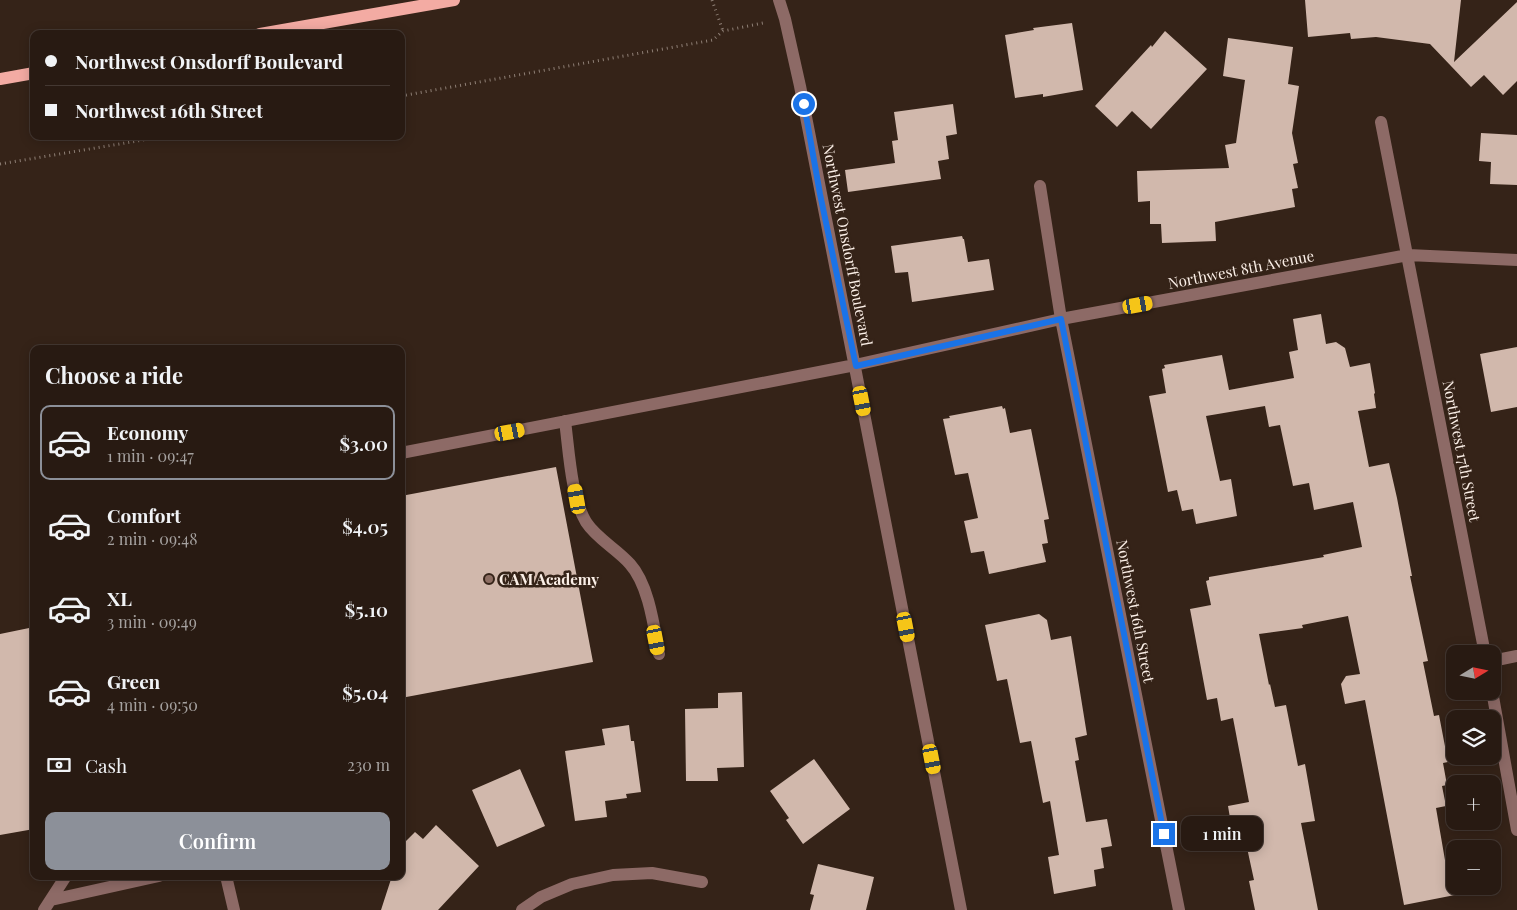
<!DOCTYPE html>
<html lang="en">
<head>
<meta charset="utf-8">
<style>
  :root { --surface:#281a12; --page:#30231b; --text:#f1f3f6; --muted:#a5a19f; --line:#443832; --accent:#8c9099 }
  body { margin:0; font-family:"Playfair Display",serif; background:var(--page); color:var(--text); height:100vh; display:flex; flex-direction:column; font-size:19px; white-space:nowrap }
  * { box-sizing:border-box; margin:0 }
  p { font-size:16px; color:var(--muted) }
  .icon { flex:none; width:28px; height:28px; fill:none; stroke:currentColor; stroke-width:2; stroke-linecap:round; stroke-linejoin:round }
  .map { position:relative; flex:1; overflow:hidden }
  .panel { position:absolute; left:30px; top:345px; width:375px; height:535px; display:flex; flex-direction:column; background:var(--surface); border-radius:10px; box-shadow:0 2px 12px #0003,0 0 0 1px var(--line) }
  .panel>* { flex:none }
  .guide { position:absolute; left:30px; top:30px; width:375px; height:110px; border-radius:10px; box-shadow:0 2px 12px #0003,0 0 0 1px var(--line); display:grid; align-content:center; height:110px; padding:0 15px; background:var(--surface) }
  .needle { width:32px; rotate:80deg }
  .fabs { position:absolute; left:1446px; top:645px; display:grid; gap:10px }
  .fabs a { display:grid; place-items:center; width:55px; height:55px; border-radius:10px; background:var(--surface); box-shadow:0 2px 12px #0003,0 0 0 1px var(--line); font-size:25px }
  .end { position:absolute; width:22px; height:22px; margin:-11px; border:6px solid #1a73e8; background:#fff; box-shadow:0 0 0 2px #fff }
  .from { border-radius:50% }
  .bubble { position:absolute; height:35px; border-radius:10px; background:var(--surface); box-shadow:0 2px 12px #0003,0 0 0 1px var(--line); font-size:16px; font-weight:600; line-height:35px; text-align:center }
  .car { position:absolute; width:15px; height:30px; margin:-15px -8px; border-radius:6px; box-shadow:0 0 4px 1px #0007; background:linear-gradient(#f5c518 24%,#345 0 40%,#f5c518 0 76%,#345 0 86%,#f5c518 0) }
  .guide b { display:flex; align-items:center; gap:18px; height:48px; font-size:19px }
  .guide b+b { border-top:1px solid var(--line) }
  .guide i { width:12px; height:12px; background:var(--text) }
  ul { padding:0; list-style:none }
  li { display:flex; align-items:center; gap:15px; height:75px; margin:0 10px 8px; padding:0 5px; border:2px solid transparent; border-radius:10px }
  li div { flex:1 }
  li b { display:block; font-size:19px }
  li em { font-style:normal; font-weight:600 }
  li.selected { border-color:var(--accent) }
  li>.icon { width:45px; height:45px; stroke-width:1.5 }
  h2 { padding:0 15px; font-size:22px; line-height:60px }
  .pay { display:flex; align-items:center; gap:12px; height:55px; padding:0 15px; font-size:19px }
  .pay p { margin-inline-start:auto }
  .primary-button { display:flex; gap:10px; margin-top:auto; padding:10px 15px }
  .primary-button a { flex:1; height:58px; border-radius:10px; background:var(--accent); color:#fff; font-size:20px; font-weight:600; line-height:58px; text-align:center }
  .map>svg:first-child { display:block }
  .building { fill:#d1b8ac }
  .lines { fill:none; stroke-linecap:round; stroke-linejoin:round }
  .path { stroke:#8e7f75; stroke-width:3; stroke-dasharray:1 4; stroke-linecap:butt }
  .minor { stroke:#8d6a66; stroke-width:12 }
  .major { stroke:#f3aba3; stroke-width:12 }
  .route { stroke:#1a73e8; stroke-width:6 }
  .education-dot { fill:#8d6e63; stroke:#352318; stroke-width:2 }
  .labels { text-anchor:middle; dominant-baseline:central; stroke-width:5; stroke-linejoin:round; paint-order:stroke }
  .street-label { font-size:15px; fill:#fbefe7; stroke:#352318 }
  .poi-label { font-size:15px; font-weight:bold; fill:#fbefe7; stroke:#352318; text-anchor:start }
</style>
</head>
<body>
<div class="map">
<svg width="1517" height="910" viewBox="0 0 1517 910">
  <rect width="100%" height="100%" fill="#352318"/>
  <path class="building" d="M1305 0H1461L1454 62 1517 2V81L1503 95 1484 75 1471 87 1430 44 1376 37 1351 39 1350 33 1308 37Z
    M1072 23 1083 90 1043 97V94L1015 98 1005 35 1034 30 1033 28Z
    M1165 31 1207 69 1151 129 1132 111 1117 127 1095 106 1151 45 1152 47Z
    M1228 38 1293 47 1288 84 1299 86 1292 133 1298 163 1293 164 1298 188 1292 189 1295 207 1215 222 1216 241 1162 243 1161 224H1150V201L1138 202 1137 171 1229 168 1225 145 1236 143 1245 80 1223 76Z
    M953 104 957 134 946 136 949 159 938 161 941 179 848 192 845 170 895 163 892 141 898 140 894 112Z
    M1481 133 1517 135V185L1490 184 1491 162 1479 161Z
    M962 236 963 239H964L968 262 989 259 994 290 912 302 908 272 895 273 891 246Z
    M1321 314 1326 344 1336 342 1345 348 1350 367 1370 363 1375 393 1374 394 1376 408 1358 411 1369 467 1389 463 1397 498 1412 576H1410L1428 661 1423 662 1434 716 1439 715 1448 762 1443 763 1447 785 1442 786 1446 806 1436 808 1446 866 1455 864V895L1404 905 1365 700 1345 704 1341 684 1346 676 1360 674 1348 616 1302 625 1303 628 1259 634 1269 685 1270 684 1275 707 1286 705 1298 766 1305 764 1315 821 1301 823 1318 910H1255L1249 881 1254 880 1244 834 1233 836 1228 806 1249 802 1233 718 1221 721 1217 698 1207 700 1190 609 1211 605 1206 581 1209 580V577L1324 557 1323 555 1362 547 1353 502 1314 510 1309 483 1293 486 1280 425 1269 427 1265 406 1206 416 1220 481 1231 479 1237 516 1196 524 1193 509 1182 511 1177 490 1168 492 1149 396 1166 393 1162 369 1165 368 1164 365 1222 355 1229 390 1294 378 1289 352 1298 350 1293 319Z
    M1517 347V407L1491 412 1480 354Z
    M1002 406 1003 409 1005 408 1010 433 1031 429 1049 519 1044 520 1048 543 1042 544 1046 562 989 574 984 551 971 553 964 521 978 518 968 473 955 475 943 419 950 418 949 416Z
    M556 467 593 662 401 698V496Z
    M1039 614 1047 620 1051 640 1071 636 1087 735 1075 738 1079 760 1075 761 1086 822 1107 819 1112 846 1101 848 1104 868 1094 870 1096 886 1054 894 1048 857 1059 855 1050 801 1043 803 1031 741 1020 743 1007 679 997 681 985 625Z
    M34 627V829L0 835V634Z
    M742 692 744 767 717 768 718 781H686L685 709 718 708V693Z
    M629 725 631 741H634L641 792 626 794 627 798 605 801 607 817 575 821 565 751 605 745 602 729Z
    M814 759 850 809 803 844 786 820 789 818 770 791Z
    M520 769 545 826 497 847 472 790Z
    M436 825 479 866 438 910H381L392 876H401V846L415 832 423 839Z
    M818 864 874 877 866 910H810L814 895 810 894Z"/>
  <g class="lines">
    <path class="path" d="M712 0 723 31
      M401 96 713 40 723 31 763 23
      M0 164 167 136"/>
    <path class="minor" d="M779 0 785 19 800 86 961 910
      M1381 122 1485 654
      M1040 186 1061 319 1179 910
      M565 421C569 451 571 497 586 522 597 539 617 549 630 564 649 585 654 627 659 654
      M401 453 855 365 1061 319 1408 255 1517 260
      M1492 661 1517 656
      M1492 691 1517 830
      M226 876 234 910
      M51 900 159 876
      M44 910 66 876
      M522 910 541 897 572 884 613 875 652 873 702 882"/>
    <path class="major" d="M260 34 454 0
      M0 79 34 73"/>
  </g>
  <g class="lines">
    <path class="route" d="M804 104 820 194 856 366 1061 319 1164 834"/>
  </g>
  <circle class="education-dot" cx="489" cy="579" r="5"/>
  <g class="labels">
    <g class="street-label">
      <text transform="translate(848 245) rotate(79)">Northwest Onsdorff Boulevard</text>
      <text transform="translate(1241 269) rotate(-11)">Northwest 8th Avenue</text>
      <text transform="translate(1462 451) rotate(79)">Northwest 17th Street</text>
      <text transform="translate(1136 611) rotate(79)">Northwest 16th Street</text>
    </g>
    <g class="poi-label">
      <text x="499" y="579">CAM Academy</text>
    </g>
  </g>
</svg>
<div class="fabs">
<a><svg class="needle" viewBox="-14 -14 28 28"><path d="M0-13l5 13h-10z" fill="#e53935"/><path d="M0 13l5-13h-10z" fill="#a5a19f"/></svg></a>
<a><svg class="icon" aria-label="layers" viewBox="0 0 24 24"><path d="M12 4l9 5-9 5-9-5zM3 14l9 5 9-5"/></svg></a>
<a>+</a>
<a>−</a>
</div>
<i class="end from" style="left:804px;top:104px"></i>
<i class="end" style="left:1164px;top:834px"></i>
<div class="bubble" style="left:1181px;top:816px;width:82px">1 min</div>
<i class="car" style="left:1138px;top:305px;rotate:80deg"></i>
<i class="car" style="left:862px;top:401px;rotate:169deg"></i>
<i class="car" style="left:510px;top:432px;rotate:79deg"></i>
<i class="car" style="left:577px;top:499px;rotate:350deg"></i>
<i class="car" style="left:906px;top:627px;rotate:169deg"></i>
<i class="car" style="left:656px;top:640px;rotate:169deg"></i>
<i class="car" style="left:932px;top:759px;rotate:169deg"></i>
<div class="guide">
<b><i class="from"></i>Northwest Onsdorff Boulevard</b>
<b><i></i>Northwest 16th Street</b>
</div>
<section class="panel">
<h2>Choose a ride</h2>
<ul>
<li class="selected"><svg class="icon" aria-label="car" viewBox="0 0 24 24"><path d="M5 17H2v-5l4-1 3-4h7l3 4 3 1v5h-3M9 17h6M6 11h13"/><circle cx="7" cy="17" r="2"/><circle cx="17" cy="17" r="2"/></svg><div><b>Economy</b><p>1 min · 09:47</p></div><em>$3.00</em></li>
<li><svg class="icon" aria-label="car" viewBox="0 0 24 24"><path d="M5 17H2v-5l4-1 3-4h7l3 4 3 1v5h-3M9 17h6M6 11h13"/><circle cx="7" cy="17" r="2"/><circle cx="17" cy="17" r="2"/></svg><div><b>Comfort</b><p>2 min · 09:48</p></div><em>$4.05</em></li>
<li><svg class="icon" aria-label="car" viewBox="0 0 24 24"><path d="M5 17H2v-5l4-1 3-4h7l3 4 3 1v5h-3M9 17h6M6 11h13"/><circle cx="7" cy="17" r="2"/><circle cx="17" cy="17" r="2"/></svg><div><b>XL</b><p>3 min · 09:49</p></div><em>$5.10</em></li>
<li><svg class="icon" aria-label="car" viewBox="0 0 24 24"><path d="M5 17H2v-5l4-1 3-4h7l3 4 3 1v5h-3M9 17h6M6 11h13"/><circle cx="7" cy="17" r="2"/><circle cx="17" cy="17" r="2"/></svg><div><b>Green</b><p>4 min · 09:50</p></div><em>$5.04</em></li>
</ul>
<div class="pay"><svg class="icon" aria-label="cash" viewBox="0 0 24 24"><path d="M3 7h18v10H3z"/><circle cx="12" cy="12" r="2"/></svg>Cash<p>230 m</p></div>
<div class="primary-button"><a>Confirm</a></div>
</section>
</div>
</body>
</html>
